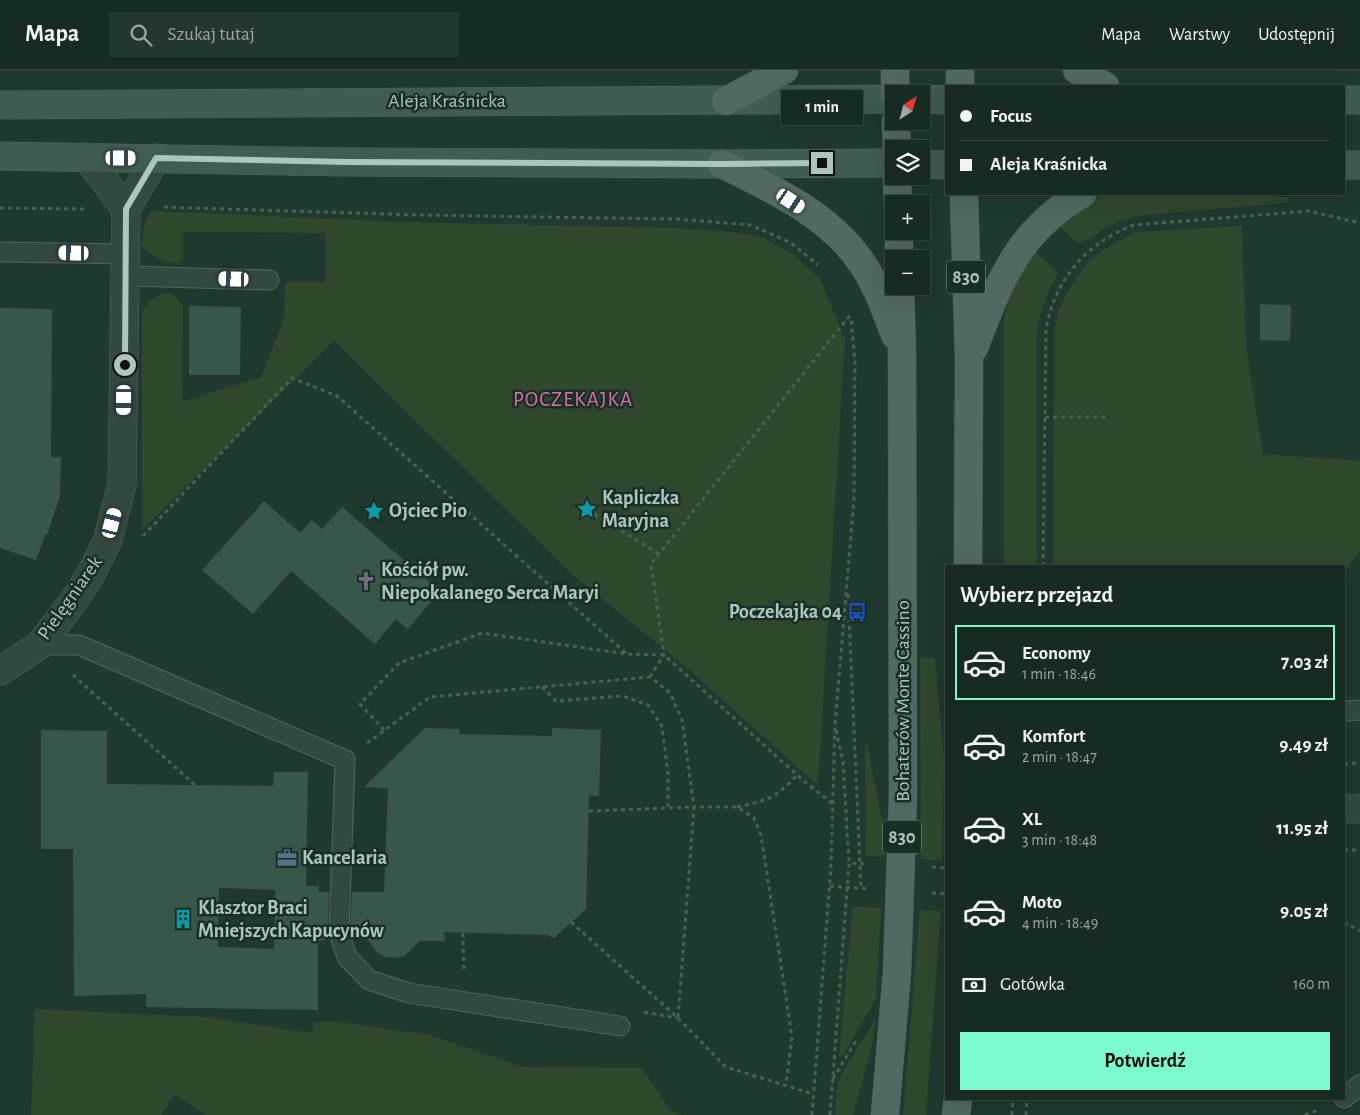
<!DOCTYPE html>
<html lang="pl">
<head>
<meta charset="utf-8">
<style>
  :root { --surface:#172b22; --page:#24372f; --text:#f1f3f6; --muted:#9ea7a5; --line:#364740; --accent:#7cfccd }
  body { margin:0; font-family:"Alegreya Sans",sans-serif; background:var(--page); color:var(--text); height:100vh; display:flex; flex-direction:column; font-size:19px; white-space:nowrap }
  * { box-sizing:border-box; margin:0 }
  p { font-size:16px; color:var(--muted) }
  .icon { flex:none; width:28px; height:28px; fill:none; stroke:currentColor; stroke-width:2; stroke-linecap:round; stroke-linejoin:round }
  .map { position:relative; flex:1; overflow:hidden }
  .details { position:absolute; left:945px; top:495px; width:400px; height:535px; display:flex; flex-direction:column; background:var(--surface); border-radius:0px; box-shadow:0 5px 20px #0002,0 0 0 1px var(--line) }
  .details>* { flex:none }
  .hud { position:absolute; left:945px; top:15px; width:400px; height:110px; border-radius:0px; box-shadow:0 5px 20px #0002,0 0 0 1px var(--line); display:grid; align-content:center; height:110px; padding:0 15px; background:var(--surface) }
  .needle { width:32px; rotate:36deg }
  .controls { position:absolute; left:885px; top:15px; display:grid; gap:10px }
  .controls a { display:grid; place-items:center; width:45px; height:45px; border-radius:0px; background:var(--surface); box-shadow:0 5px 20px #0002,0 0 0 1px var(--line); font-size:25px }
  .end { position:absolute; width:22px; height:22px; margin:-11px; border:6px solid #adc6bd; background:#111; box-shadow:0 0 0 2px #111 }
  .from { border-radius:50% }
  .bubble { position:absolute; height:35px; border-radius:0px; background:var(--surface); box-shadow:0 5px 20px #0002,0 0 0 1px var(--line); font-size:16px; font-weight:700; line-height:35px; text-align:center }
  .car { position:absolute; width:15px; height:30px; margin:-15px -8px; border-radius:6px; box-shadow:0 0 4px 1px #0007; background:linear-gradient(#fff 24%,#345 0 40%,#fff 0 76%,#345 0 86%,#fff 0) }
  .hud b { display:flex; align-items:center; gap:18px; height:48px; font-size:19px }
  .hud b+b { border-top:1px solid var(--line) }
  .hud i { width:12px; height:12px; background:var(--text) }
  ul { padding:0; list-style:none }
  li { display:flex; align-items:center; gap:15px; height:75px; margin:0 10px 8px; padding:0 5px; border:2px solid transparent; border-radius:0px }
  li div { flex:1 }
  li b { display:block; font-size:19px }
  li em { font-style:normal; font-weight:700 }
  li.on { border-color:var(--accent) }
  li>.icon { width:45px; height:45px; stroke-width:1.5 }
  h2 { padding:0 15px; font-size:22px; line-height:60px }
  .pay { display:flex; align-items:center; gap:12px; height:55px; padding:0 15px; font-size:19px }
  .pay p { margin-inline-start:auto }
  .primary-button { display:flex; gap:10px; margin-top:auto; padding:10px 15px }
  .primary-button a { flex:1; height:58px; border-radius:0px; background:var(--accent); color:#111; font-size:20px; font-weight:700; line-height:58px; text-align:center }
  header { display:flex; align-items:center; gap:30px; box-sizing:border-box; height:70px; padding:0 25px; background:var(--surface); border-bottom:1px solid var(--line) }
  header strong { font-size:24px }
  nav { display:flex; gap:28px; margin-inline-start:auto; font-size:18px }
  .search { width:350px; height:45px; background:var(--page); display:flex; align-items:center; gap:12px; box-sizing:border-box; padding:0 18px; border-radius:0px; color:var(--muted); font-size:19px }
  .map>svg:first-child { display:block }
  .green { fill:#30472e }
  .building { fill:#38574b; fill-rule:evenodd }
  .lines { fill:none; stroke-linecap:round; stroke-linejoin:round }
  .lane-casing { stroke:#51675e; stroke-width:21 }
  .street-casing { stroke:#51675e; stroke-width:29 }
  .secondary-casing { stroke:#51675e; stroke-width:29 }
  .primary-casing { stroke:#40564d; stroke-width:29 }
  .path { stroke:#4a624e; stroke-width:3; stroke-dasharray:4 4; stroke-linecap:butt }
  .lane { stroke:#334940; stroke-width:19 }
  .street { stroke:#334940; stroke-width:28 }
  .secondary { stroke:#415c53; stroke-width:28 }
  .primary { stroke:#516960; stroke-width:28 }
  .route { stroke:#adc6bd; stroke-width:6 }
  .labels { text-anchor:middle; dominant-baseline:central; stroke-width:5; stroke-linejoin:round; paint-order:stroke }
  .shield { fill:#192e25; stroke:#81988f; stroke-width:1 }
  .shield-label { font-size:19px; font-weight:bold; fill:#adc6bd }
  .street-label { font-size:20px; fill:#adc6bd; stroke:#192e25 }
  .poi-label { font-size:20px; font-weight:bold; fill:#adc6bd; stroke:#192e25; text-anchor:start }
  .neighbourhood-label { font-size:21px; letter-spacing:1px; fill:#de6fac; stroke:#192e25 }
</style>
</head>
<body>
<header>
<strong>Mapa</strong>
<div class="search"><svg class="icon" aria-label="search" viewBox="0 0 24 24"><circle cx="10" cy="10" r="6"/><path d="M15 15l6 6"/></svg>Szukaj tutaj</div>
<nav><a>Mapa</a><a>Warstwy</a><a>Udostępnij</a></nav>
</header>
<div class="map">
<svg width="1360" height="1045" viewBox="0 0 1360 1045">
  <rect width="100%" height="100%" fill="#1f392e"/>
  <path class="green" d="M1108 124H1255L1288 128V133L1142 145C1130 148 1119 151 1108 157 1097 163 1089 171 1077 173L1056 153C1072 142 1088 129 1108 124Z
    M151 141 402 152 673 158 726 161 764 168 796 186 820 209 845 269 818 715 685 596 574 506 334 271 142 460V241C150 229 157 222 172 223L183 235 182 332 261 307 284 249 285 212H325V163L183 162V190L177 194C162 192 152 186 141 176L144 156Z
    M1242 156 1246 277 1263 384 1360 391V480L1344 502V496H1053L1054 259 1058 242 1067 222 1087 193 1103 180 1136 162Z
    M1033 179 1058 203C1048 223 1040 240 1037 262V496H1004V250L1009 226Z
    M920 588H935L944 690 942 791 921 789Z
    M867 674 882 749 884 787 866 786 865 675Z
    M853 836 881 838 876 928 843 986H839Z
    M920 840 941 841 926 1045H903Z
    M35 939 205 947 312 963 314 952 333 951 429 965 523 997 642 998 671 1041 682 1045H207L174 1025 161 1045H31Z
    M876 948 871 980 853 1045H835L837 1018 841 1005Z"/>
  <path class="building" d="M1260 234 1291 235 1290 271 1260 270Z
    M189 236 241 237 240 305H189Z
    M0 238 52 239 51 387H61L60 426 47 465H45L36 490 0 478Z
    M264 431 300 463 312 450 322 459 342 437 440 521 408 559 396 549 375 574 291 501 253 544 202 500Z
    M425 658 459 659V664L552 666V658L601 660 599 726 589 725 586 839 554 868 548 865 444 862 445 871H420L404 886 395 888 385 887 377 882 363 864 352 866 350 861 352 822H384L388 718 364 717Z
    M41 660 107 661V714L273 716 274 702H308L306 816H319V822H329L328 863 329 869 318 871V940L146 937V924L74 926 73 779H41ZM219 818 275 820 274 879 218 877Z"/>
  <g class="lines">
    <defs>
      <path id="lane" d="M0 182 126 184
        M126 206 269 210
        M40 575H79L345 690 339 863 347 887 369 910 409 923 620 956
        M1347 641 1360 640
        M1344 1028 1360 1015"/>
      <path id="street" d="M86 87 126 139 156 88
        M0 601 40 575 77 526 93 500 107 472 122 415 126 139
        M1344 739H1360"/>
      <path id="secondary" d="M921 29 946 30
        M1344 30H1360
        M0 35 894 29
        M0 86 347 92 722 94 894 93
        M921 94 946 95
        M1344 95H1360"/>
      <path id="primary" d="M895 0V24
        M960 0V16
        M1077 0 1105 16
        M726 31 784 0
        M896 51 897 79
        M722 94C771 118 827 144 859 189 876 212 885 239 895 265
        M897 106 898 134
        M964 124 969 289 968 496
        M899 161V189
        M974 278C999 213 1017 161 1082 124
        M885 1045 897 902 903 727 902 282 900 216
        M956 1045 958 1029"/>
    </defs>
    <use href="#lane" class="lane-casing"/>
    <use href="#street" class="street-casing"/>
    <use href="#secondary" class="secondary-casing"/>
    <use href="#primary" class="primary-casing"/>
    <path class="path" d="M164 137 416 145 676 149 751 155 791 173 818 195
      M0 138 85 139
      M1045 347H1105
      M594 444 659 484
      M143 466 292 308 337 326 627 584
      M1043 496 1046 260C1054 210 1087 172 1134 155L1309 141 1360 153
      M848 524 861 818
      M73 605 195 715
      M650 607 664 585 651 494 851 244
      M542 617 556 631 623 626 648 635 662 656 668 704V738
      M384 660 360 634 399 593 482 563 627 584 664 585 805 712 833 734
      M836 660 843 692 849 793
      M367 673 430 627 650 607 670 623 682 650 694 737H737L754 748 761 765 792 967 786 1015
      M1344 694 1360 693
      M737 737C768 730 775 729 797 705
      M589 741 694 737 678 948
      M1344 780H1360
      M932 797 946 798
      M830 816 868 819
      M932 823 946 824
      M571 852 678 948 726 997 813 1024
      M1344 852 1360 861
      M463 863 464 902
      M644 942 677 948
      M833 1009 857 969
      M812 1045 831 796 835 654 854 429 855 292 851 247
      M830 1045 849 793 868 794
      M1012 1045 1013 1029
      M1026 1045 1027 1029
      M1305 1045 1320 1039"/>
    <use href="#lane" class="lane"/>
    <use href="#street" class="street"/>
    <use href="#secondary" class="secondary"/>
    <use href="#primary" class="primary"/>
  </g>
  <g class="lines">
    <path class="route" d="M125 295 126 139 156 88 347 92 722 94 822 93"/>
  </g>
  <defs>
    <symbol id="sight-bare" viewBox="-9 -9 18 18"><path d="M0-6L1.8-2.2L6-1.7L2.9 1.2L3.7 5.4L0 3.3L-3.7 5.4L-2.9 1.2L-6-1.7L-1.8-2.2Z" fill="#0f9aa8" stroke="#192e25" stroke-width="2.5" paint-order="stroke"/></symbol>
    <symbol id="church-bare" viewBox="-9 -9 18 18"><path d="M-1.2-6h2.4v3.5h3.3v2.4h-3.3V6h-2.4V-.1h-3.3v-2.4h3.3Z" fill="#6b7280" stroke="#192e25" stroke-width="2.5" paint-order="stroke"/></symbol>
    <symbol id="bus-bare" viewBox="-9 -9 18 18"><path d="M-5-6H5V4H4V6H2V4H-2V6H-4V4H-5ZM-3.5-4V0h7V-4ZM-3.5 1.2v1.5H-2V1.2ZM2 1.2v1.5H3.5V1.2Z" fill="#1a4fb4" stroke="#192e25" stroke-width="2.5" paint-order="stroke"/></symbol>
    <symbol id="office-bare" viewBox="-9 -9 18 18"><path d="M-6-3h4V-5.5h4V-3h4V5H-6ZM-1-4.5V-3h2v-1.5ZM-6 0V1H6V0Z" fill="#5c6f8a" stroke="#192e25" stroke-width="2.5" paint-order="stroke"/></symbol>
    <symbol id="building-bare" viewBox="-9 -9 18 18"><path d="M-4-6H4V6H1V3H-1V6H-4ZM-2.5-4.3h1.7v1.8h-1.7ZM.8-4.3h1.7v1.8H.8ZM-2.5-1h1.7V.8h-1.7ZM.8-1h1.7V.8H.8Z" fill="#0f9aa8" stroke="#192e25" stroke-width="2.5" paint-order="stroke"/></symbol>
  </defs>
  <g fill-rule="evenodd">
    <use href="#sight-bare" x="573" y="425" width="28" height="28"/>
    <use href="#sight-bare" x="360" y="427" width="28" height="28"/>
    <use href="#church-bare" x="352" y="497" width="28" height="28"/>
    <use href="#bus-bare" x="843" y="528" width="28" height="28"/>
    <use href="#office-bare" x="273" y="774" width="28" height="28"/>
    <use href="#building-bare" x="169" y="835" width="28" height="28"/>
  </g>
  <g class="labels">
    <g class="shield">
      <rect x="947" y="190.5" width="38" height="33" rx="4"/>
      <rect x="883" y="750.5" width="38" height="33" rx="4"/>
    </g>
    <g class="shield-label">
      <text x="966" y="207">830</text>
      <text x="902" y="767">830</text>
    </g>
    <g class="street-label">
      <text x="447" y="31">Aleja Kraśnicka</text>
      <text transform="translate(70 528) rotate(-55)">Pielęgniarek</text>
      <text transform="translate(903 631) rotate(-90)">Bohaterów Monte Cassino</text>
    </g>
    <g class="poi-label">
      <text x="602" y="428">Kapliczka<tspan x="602" dy="23">Maryjna</tspan></text>
      <text x="389" y="441">Ojciec Pio</text>
      <text x="381" y="500">Kościół pw.<tspan x="381" dy="23">Niepokalanego Serca Maryi</tspan></text>
      <text x="842" y="542" text-anchor="end">Poczekajka 04</text>
      <text x="302" y="788">Kancelaria</text>
      <text x="198" y="838">Klasztor Braci<tspan x="198" dy="23">Mniejszych Kapucynów</tspan></text>
    </g>
    <g class="neighbourhood-label">
      <text x="573" y="329">POCZEKAJKA</text>
    </g>
  </g>
</svg>
<div class="controls">
<a><svg class="needle" viewBox="-14 -14 28 28"><path d="M0-13l5 13h-10z" fill="#e53935"/><path d="M0 13l5-13h-10z" fill="#9ea7a5"/></svg></a>
<a><svg class="icon" aria-label="layers" viewBox="0 0 24 24"><path d="M12 4l9 5-9 5-9-5zM3 14l9 5 9-5"/></svg></a>
<a>+</a>
<a>−</a>
</div>
<i class="end from" style="left:125px;top:295px"></i>
<i class="end" style="left:822px;top:93px"></i>
<div class="bubble" style="left:781px;top:20px;width:82px">1 min</div>
<i class="car" style="left:121px;top:88px;rotate:90deg"></i>
<i class="car" style="left:791px;top:131px;rotate:124deg"></i>
<i class="car" style="left:74px;top:183px;rotate:271deg"></i>
<i class="car" style="left:234px;top:209px;rotate:272deg"></i>
<i class="car" style="left:124px;top:330px;rotate:181deg"></i>
<i class="car" style="left:112px;top:453px;rotate:15deg"></i>
<div class="hud">
<b><i class="from"></i>Focus</b>
<b><i></i>Aleja Kraśnicka</b>
</div>
<section class="details">
<h2>Wybierz przejazd</h2>
<ul>
<li class="on"><svg class="icon" aria-label="car" viewBox="0 0 24 24"><path d="M5 17H2v-5l4-1 3-4h7l3 4 3 1v5h-3M9 17h6M6 11h13"/><circle cx="7" cy="17" r="2"/><circle cx="17" cy="17" r="2"/></svg><div><b>Economy</b><p>1 min · 18:46</p></div><em>7.03 zł</em></li>
<li><svg class="icon" aria-label="car" viewBox="0 0 24 24"><path d="M5 17H2v-5l4-1 3-4h7l3 4 3 1v5h-3M9 17h6M6 11h13"/><circle cx="7" cy="17" r="2"/><circle cx="17" cy="17" r="2"/></svg><div><b>Komfort</b><p>2 min · 18:47</p></div><em>9.49 zł</em></li>
<li><svg class="icon" aria-label="car" viewBox="0 0 24 24"><path d="M5 17H2v-5l4-1 3-4h7l3 4 3 1v5h-3M9 17h6M6 11h13"/><circle cx="7" cy="17" r="2"/><circle cx="17" cy="17" r="2"/></svg><div><b>XL</b><p>3 min · 18:48</p></div><em>11.95 zł</em></li>
<li><svg class="icon" aria-label="car" viewBox="0 0 24 24"><path d="M5 17H2v-5l4-1 3-4h7l3 4 3 1v5h-3M9 17h6M6 11h13"/><circle cx="7" cy="17" r="2"/><circle cx="17" cy="17" r="2"/></svg><div><b>Moto</b><p>4 min · 18:49</p></div><em>9.05 zł</em></li>
</ul>
<div class="pay"><svg class="icon" aria-label="cash" viewBox="0 0 24 24"><path d="M3 7h18v10H3z"/><circle cx="12" cy="12" r="2"/></svg>Gotówka<p>160 m</p></div>
<div class="primary-button"><a>Potwierdź</a></div>
</section>
</div>
</body>
</html>
